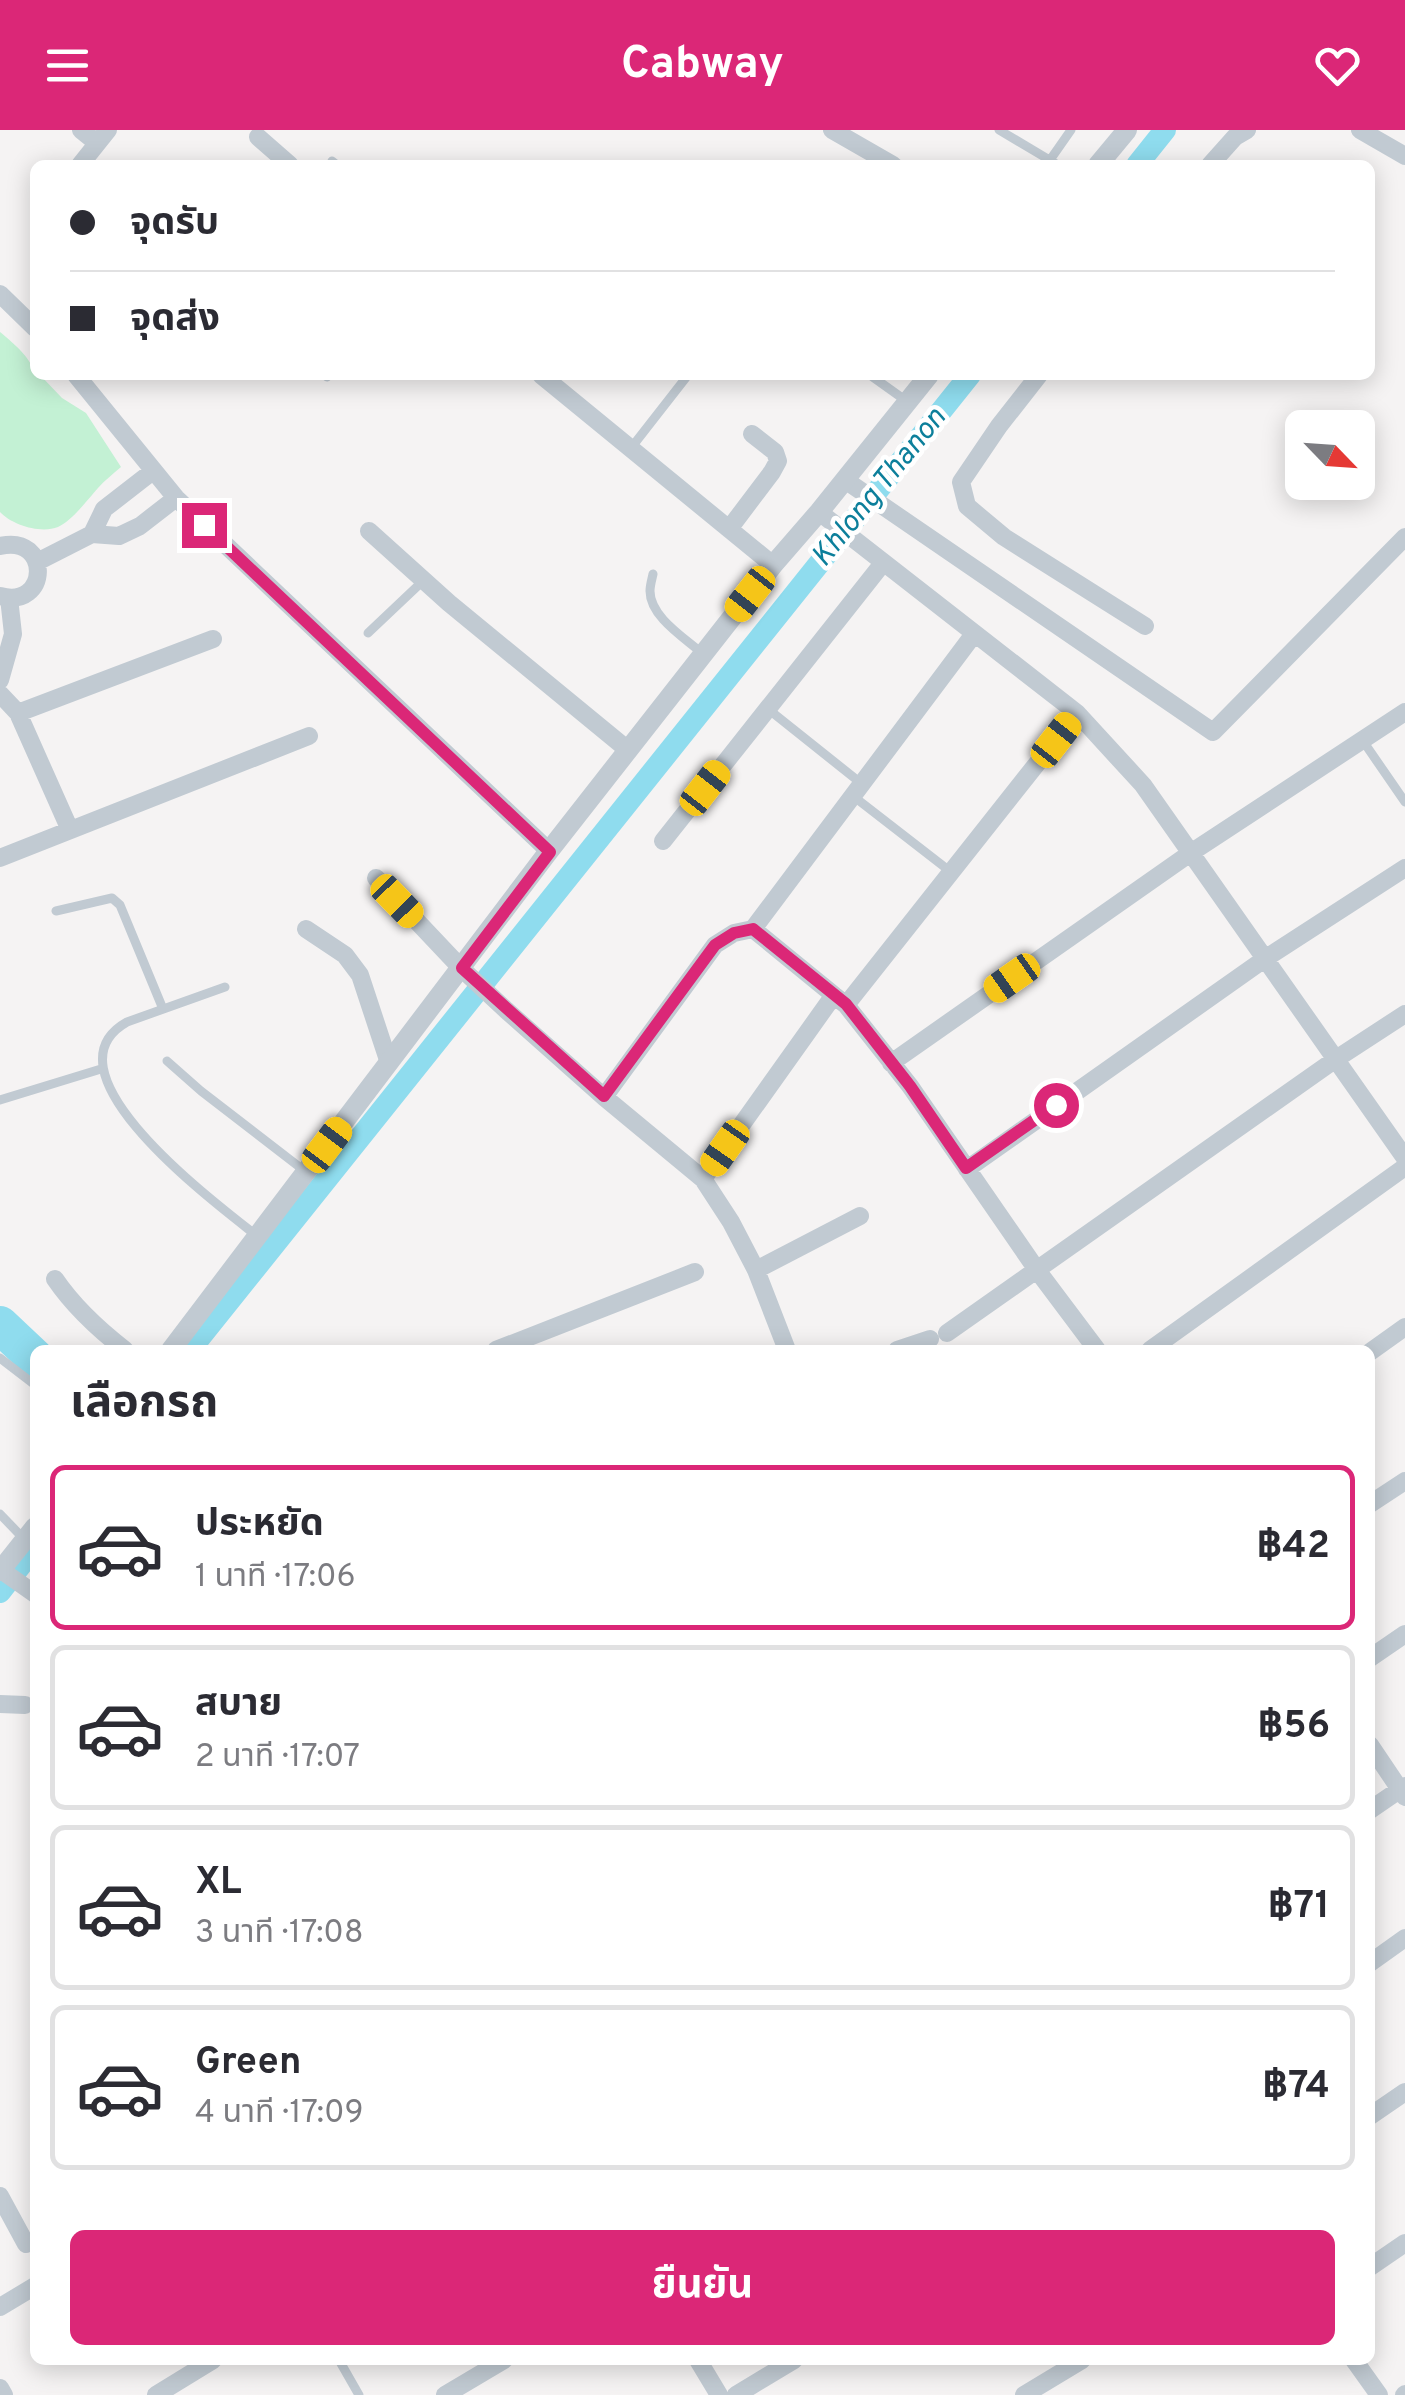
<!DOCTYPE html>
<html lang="th">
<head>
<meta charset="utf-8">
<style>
  :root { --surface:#fff; --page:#f2f2f3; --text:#2b2b33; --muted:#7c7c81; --line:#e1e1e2; --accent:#db2777 }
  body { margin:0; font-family:Overpass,"Noto Sans Thai",sans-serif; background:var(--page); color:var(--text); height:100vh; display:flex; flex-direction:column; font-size:38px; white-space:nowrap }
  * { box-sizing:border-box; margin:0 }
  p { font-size:32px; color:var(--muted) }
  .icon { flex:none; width:55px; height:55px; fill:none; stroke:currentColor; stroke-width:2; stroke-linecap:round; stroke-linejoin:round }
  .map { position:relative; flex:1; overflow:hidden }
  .panel { position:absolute; left:30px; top:1215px; width:1345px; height:1020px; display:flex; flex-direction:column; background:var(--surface); border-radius:15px; box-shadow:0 5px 25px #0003 }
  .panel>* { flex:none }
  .top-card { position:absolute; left:30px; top:30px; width:1345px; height:220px; border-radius:15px; box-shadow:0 5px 25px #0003; display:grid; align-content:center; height:220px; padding:0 40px; background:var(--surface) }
  .needle { width:65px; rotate:115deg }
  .fabs { position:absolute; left:1285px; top:280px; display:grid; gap:20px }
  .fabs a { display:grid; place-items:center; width:90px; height:90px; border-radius:15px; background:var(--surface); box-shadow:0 5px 25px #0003; font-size:50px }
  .end { position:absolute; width:45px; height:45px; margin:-22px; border:12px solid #db2777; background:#fff; box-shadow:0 0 0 5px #fff }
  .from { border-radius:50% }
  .car { position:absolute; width:30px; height:60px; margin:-30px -15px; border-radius:12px; box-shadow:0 0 8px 2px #0007; background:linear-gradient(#f5c518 24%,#345 0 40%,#f5c518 0 76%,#345 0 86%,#f5c518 0) }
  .top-card b { display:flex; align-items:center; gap:35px; height:95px; font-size:38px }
  .top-card b+b { border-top:2px solid var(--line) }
  .top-card i { width:25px; height:25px; background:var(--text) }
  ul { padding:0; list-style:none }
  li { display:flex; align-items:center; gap:30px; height:165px; margin:0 20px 15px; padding:0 20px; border:5px solid var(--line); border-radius:15px }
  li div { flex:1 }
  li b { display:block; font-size:38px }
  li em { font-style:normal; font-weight:700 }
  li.current { border-color:var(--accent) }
  li>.icon { width:90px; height:90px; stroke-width:1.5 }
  h2 { padding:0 40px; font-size:45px; line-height:120px }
  .button { display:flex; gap:20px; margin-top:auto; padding:20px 40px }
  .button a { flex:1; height:115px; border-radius:15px; background:var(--accent); color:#fff; font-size:40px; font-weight:700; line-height:115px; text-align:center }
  header { display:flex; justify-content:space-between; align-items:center; height:130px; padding:0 40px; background:var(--accent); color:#fff; font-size:45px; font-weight:700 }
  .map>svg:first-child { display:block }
  .green { fill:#c3f1d4 }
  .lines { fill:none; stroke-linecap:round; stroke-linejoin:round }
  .canal { stroke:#8fdcee; stroke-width:22 }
  .river { stroke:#8fdcee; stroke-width:38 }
  .service { stroke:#c1cad2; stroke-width:9 }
  .minor { stroke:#c1cad2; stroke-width:18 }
  .tertiary { stroke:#c1cad2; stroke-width:20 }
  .route { stroke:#db2777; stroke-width:12 }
  .labels { text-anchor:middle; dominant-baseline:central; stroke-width:9; stroke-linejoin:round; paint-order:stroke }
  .water-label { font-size:30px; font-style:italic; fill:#0c7f9b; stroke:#fff }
</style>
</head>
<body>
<header><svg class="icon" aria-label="menu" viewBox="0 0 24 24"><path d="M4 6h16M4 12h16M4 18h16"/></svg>Cabway<svg class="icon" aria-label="heart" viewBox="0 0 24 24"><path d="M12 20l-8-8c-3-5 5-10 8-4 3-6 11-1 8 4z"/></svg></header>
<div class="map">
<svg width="1405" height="2265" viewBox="0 0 1405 2265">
  <rect width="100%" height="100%" fill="#f5f3f3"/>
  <path class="green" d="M0 202C13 213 32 228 35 245H40L62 268 86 283 121 337C113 344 105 350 98 358 88 369 72 391 58 397 41 404 12 395 0 382Z"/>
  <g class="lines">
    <path class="canal" d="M1137 35 1165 0
      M190 1220 970 245
      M0 1462 35 1417"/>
    <path class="river" d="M0 1195 35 1228"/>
    <path class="service" d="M999 0 1058 35
      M1050 30 1071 0
      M332 31 337 35
      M870 245 905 270
      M327 247 328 245
      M631 318 688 245
      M653 444C652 449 650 455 650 461 650 487 685 508 703 524
      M368 503 424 450
      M768 579 862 654
      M1363 611 1405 672
      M853 666 951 742
      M56 781 112 768 120 775 163 879
      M225 857 127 892C38 942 217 1074 257 1106
      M167 931 201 961 306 1042
      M0 970 101 939
      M0 1228 35 1255
      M0 1384 23 1408
      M339 2230 359 2265"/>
    <path class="minor" d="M81 0 97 13
      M832 0 893 35
      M1360 0 1405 26
      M258 7 290 35
      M80 35 108 0
      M1210 35 1235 7 1247 0
      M0 164 35 198
      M76 245 176 368 549 721
      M541 245 773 435
      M1039 245 999 296 961 352 967 376 1004 407 1145 496
      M845 350 1213 602 1405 407
      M819 382 1077 583 1143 655 1405 1028
      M729 399 772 342 778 331 775 322 752 304
      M369 401 449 473 628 620
      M92 404 104 379 153 341
      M0 416C52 404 49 480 0 466
      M37 432 92 404 119 406 140 396 176 368
      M0 550 13 504 9 468
      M0 564 18 583 70 700
      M18 583 213 509
      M663 711 883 433
      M0 728 309 606
      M376 748 462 839 506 880 604 967 703 1049 731 1092 756 1140 787 1220
      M306 799 345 825 360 845 389 933
      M753 799 846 875 910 956 1037 1140 1097 1220
      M846 875 1077 583
      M891 933 1192 722 1405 582
      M604 967 715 815 734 803 753 799 974 504
      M967 1039 1266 828 1405 738
      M703 1049 834 865
      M756 1140 860 1086
      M55 1149C74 1177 98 1199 125 1220
      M947 1203 1336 929 1405 884
      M496 1220 695 1142
      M897 1220 930 1209
      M1150 1220 1405 1037
      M1370 1222 1405 1197
      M1370 1374 1405 1351
      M1 1440 35 1464
      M1370 1528 1405 1504
      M0 1574 25 1575
      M1370 1615 1405 1667
      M1370 1680 1405 1656
      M1370 1833 1405 1808
      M1370 1986 1405 1962
      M0 2066 26 2114
      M1370 2137 1405 2113
      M0 2177 35 2156
      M698 2230 719 2265
      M1354 2230 1379 2265
      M0 2258 4 2265
      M156 2265 213 2230
      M445 2265 504 2230
      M736 2265 794 2230
      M1024 2265 1082 2230
      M1404 2265 1405 2264"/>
    <path class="tertiary" d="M1098 35 1127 0
      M171 1220 549 721 773 435 819 382 929 245
      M0 1441 35 1397"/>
  </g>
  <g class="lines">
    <path class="route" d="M204 395 550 722 462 838 604 966 715 815 734 803 753 799 846 874 910 956 966 1038 1056 975"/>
  </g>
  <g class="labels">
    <g class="water-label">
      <text transform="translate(880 358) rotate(-51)">Khlong Thanon</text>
    </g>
  </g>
</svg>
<div class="fabs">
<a><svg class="needle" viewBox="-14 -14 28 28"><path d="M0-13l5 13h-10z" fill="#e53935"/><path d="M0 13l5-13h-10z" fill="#7c7c81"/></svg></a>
</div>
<i class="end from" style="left:1056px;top:975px"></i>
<i class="end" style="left:204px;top:395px"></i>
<i class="car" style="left:750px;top:464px;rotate:218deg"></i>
<i class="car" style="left:1056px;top:610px;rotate:38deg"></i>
<i class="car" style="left:705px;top:658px;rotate:38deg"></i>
<i class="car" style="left:397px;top:771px;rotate:136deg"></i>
<i class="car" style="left:1012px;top:848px;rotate:235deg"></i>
<i class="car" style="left:327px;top:1015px;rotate:37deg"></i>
<i class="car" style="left:725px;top:1018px;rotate:215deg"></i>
<div class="top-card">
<b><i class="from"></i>จุดรับ</b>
<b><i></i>จุดส่ง</b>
</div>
<section class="panel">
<h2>เลือกรถ</h2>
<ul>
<li class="current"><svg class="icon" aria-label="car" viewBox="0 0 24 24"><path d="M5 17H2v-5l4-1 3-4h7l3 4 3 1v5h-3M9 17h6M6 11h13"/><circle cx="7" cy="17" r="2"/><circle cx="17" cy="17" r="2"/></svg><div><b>ประหยัด</b><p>1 นาที · 17:06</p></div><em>฿42</em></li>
<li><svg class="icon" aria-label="car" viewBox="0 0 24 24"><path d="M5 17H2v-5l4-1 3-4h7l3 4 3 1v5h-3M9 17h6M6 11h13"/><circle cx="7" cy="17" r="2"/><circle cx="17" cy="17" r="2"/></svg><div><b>สบาย</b><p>2 นาที · 17:07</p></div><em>฿56</em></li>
<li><svg class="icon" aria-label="car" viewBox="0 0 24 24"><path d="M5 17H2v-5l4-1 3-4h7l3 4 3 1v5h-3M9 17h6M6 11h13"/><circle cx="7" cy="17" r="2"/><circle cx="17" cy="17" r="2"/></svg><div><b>XL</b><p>3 นาที · 17:08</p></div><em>฿71</em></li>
<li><svg class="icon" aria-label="car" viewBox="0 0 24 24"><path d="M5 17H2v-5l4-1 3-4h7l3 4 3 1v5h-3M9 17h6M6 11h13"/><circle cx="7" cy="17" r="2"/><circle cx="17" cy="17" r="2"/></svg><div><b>Green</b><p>4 นาที · 17:09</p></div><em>฿74</em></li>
</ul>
<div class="button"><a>ยืนยัน</a></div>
</section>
</div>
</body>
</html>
